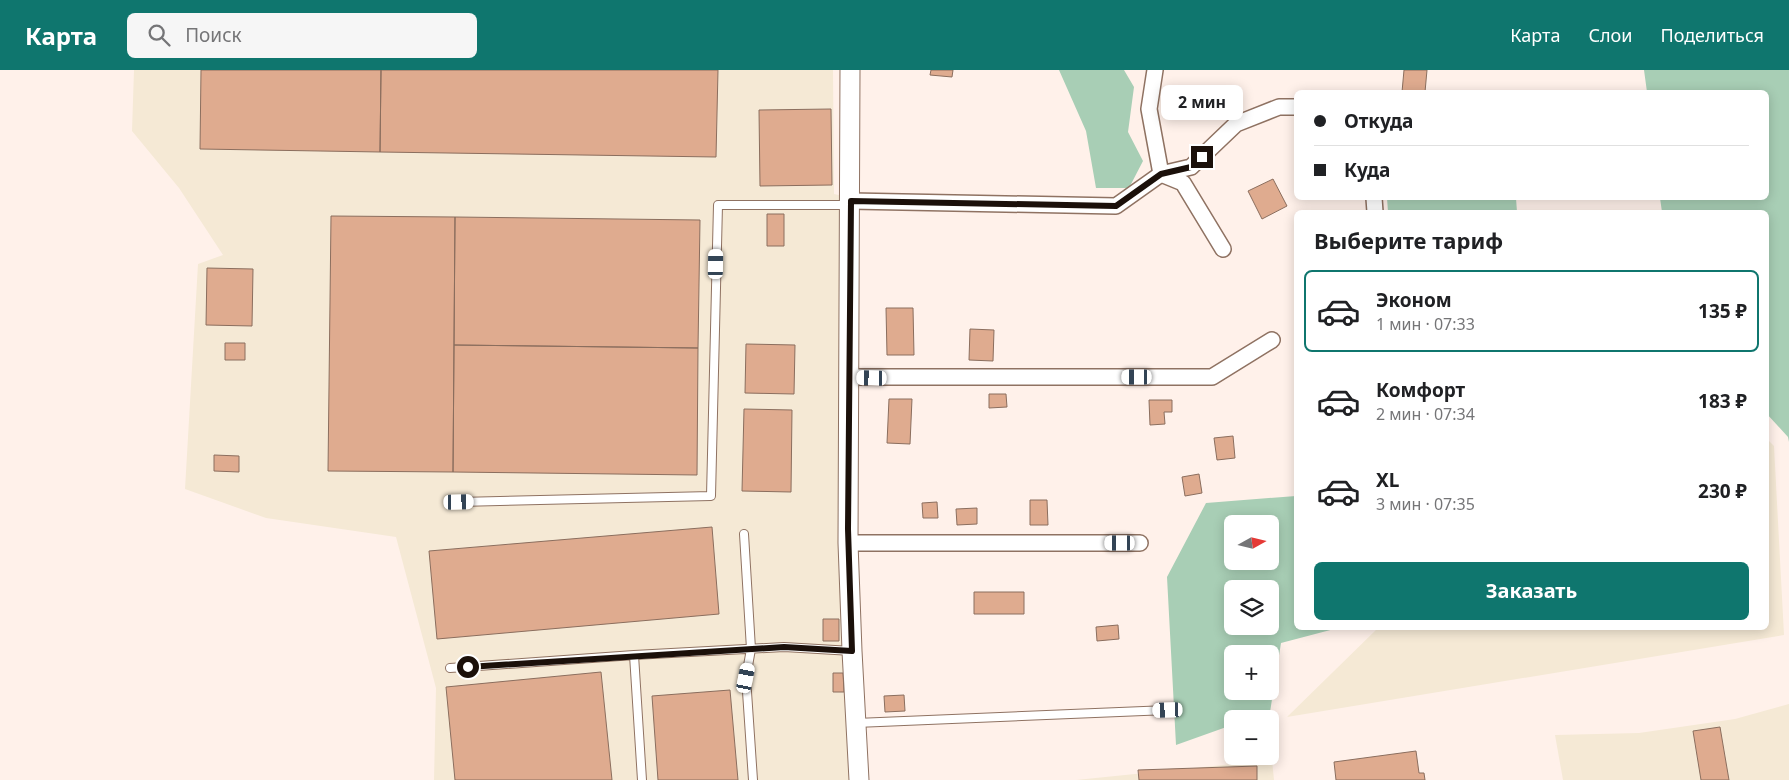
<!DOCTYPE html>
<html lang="ru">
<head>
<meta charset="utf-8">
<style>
  :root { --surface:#fff; --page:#f6f6f6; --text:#202124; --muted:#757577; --line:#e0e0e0; --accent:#0f766e }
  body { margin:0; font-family:"Noto Sans",sans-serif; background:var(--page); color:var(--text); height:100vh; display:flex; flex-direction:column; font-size:19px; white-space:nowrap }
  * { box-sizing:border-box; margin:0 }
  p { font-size:16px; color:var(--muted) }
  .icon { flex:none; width:28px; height:28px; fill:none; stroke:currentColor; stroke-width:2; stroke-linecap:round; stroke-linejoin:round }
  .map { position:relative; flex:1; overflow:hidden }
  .sheet { position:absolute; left:1294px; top:140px; width:475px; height:420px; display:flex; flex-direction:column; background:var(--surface); border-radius:8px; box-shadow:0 2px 12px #0003 }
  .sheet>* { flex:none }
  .hud { position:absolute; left:1294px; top:20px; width:475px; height:110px; border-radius:8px; box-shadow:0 2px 12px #0003; display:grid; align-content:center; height:110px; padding:0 20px; background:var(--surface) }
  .needle { width:32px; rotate:82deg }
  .tools { position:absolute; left:1224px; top:445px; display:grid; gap:10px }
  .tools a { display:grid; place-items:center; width:55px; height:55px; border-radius:8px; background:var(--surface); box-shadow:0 2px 12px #0003; font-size:25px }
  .end { position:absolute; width:22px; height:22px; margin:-11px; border:6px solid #1b100a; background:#fff; box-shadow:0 0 0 2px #fff }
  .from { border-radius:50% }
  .bubble { position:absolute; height:35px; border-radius:8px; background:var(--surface); box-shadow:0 2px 12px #0003; font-size:16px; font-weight:700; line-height:35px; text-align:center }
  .car { position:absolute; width:15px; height:30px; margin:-15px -8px; border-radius:6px; box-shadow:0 0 4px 1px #0007; background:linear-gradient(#fff 24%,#345 0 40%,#fff 0 76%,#345 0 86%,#fff 0) }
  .hud b { display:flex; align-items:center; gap:18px; height:48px; font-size:19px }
  .hud b+b { border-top:1px solid var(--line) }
  .hud i { width:12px; height:12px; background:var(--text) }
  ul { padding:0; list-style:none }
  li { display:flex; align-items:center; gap:15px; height:82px; margin:0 10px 8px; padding:0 10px; border:2px solid transparent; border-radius:8px }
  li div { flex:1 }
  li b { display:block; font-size:19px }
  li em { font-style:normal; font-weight:700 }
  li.selected { border-color:var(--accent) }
  li>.icon { width:45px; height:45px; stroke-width:1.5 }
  h2 { padding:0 20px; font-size:22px; line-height:60px }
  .action { display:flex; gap:10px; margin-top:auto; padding:10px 20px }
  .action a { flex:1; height:58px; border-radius:8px; background:var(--accent); color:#fff; font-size:20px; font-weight:700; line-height:58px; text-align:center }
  header { display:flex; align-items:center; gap:30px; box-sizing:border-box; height:70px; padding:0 25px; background:var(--accent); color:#fff }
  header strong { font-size:24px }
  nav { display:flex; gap:28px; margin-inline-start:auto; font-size:18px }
  .search { width:350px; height:45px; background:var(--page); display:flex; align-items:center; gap:12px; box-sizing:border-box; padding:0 18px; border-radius:8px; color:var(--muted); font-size:19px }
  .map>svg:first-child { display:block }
  .industrial { fill:#f5e9d5 }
  .green { fill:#a8ceb5; fill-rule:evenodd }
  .building { fill:#dfab8f; stroke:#8b6e5e }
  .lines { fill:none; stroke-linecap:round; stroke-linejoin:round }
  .service-casing { stroke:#8f7262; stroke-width:10 }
  .minor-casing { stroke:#8f7262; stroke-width:18 }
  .tertiary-casing { stroke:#8f7262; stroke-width:21 }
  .service { stroke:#fff; stroke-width:8 }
  .minor { stroke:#fff; stroke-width:15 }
  .tertiary { stroke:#fff; stroke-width:19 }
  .route { stroke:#1b100a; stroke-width:6 }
</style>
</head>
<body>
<header>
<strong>Карта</strong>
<div class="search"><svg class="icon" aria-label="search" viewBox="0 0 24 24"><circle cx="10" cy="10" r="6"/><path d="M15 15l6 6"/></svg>Поиск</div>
<nav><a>Карта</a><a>Слои</a><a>Поделиться</a></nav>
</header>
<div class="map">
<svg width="1789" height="710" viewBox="0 0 1789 710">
  <rect width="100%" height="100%" fill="#fff1ea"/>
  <path class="industrial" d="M134 0H833L834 124 843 126 850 710H434L436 618 396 467 266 448 185 419 198 194 223 185 179 118 132 61Z
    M1766 368 1774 376 1784 565 1287 647 1378 558H1766Z
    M1789 634V710H1563L1555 665 1639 663 1735 649Z
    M1272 690 1274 710H1076Z"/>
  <path class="green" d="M1059 0H1124L1134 17 1128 62 1143 91 1129 118H1096L1086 61Z
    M1644 0H1789V372L1788 367 1766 343V142H1662L1660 128H1766V22H1647Z
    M1387 128H1516L1517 142H1388Z
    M1296 426V558H1338L1281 573 1270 642 1250 649H1232V655L1176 675 1167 507 1206 433ZM1232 454H1270V491H1232ZM1232 519H1270V556H1232ZM1232 584H1270V621H1232Z"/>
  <path class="building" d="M201 0H381L380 82 200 79Z
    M381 0H718L716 87 380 82Z
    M931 0H953L952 7 930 5Z
    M1404 0H1427L1425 22H1402Z
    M831 39 832 115 760 116 759 40Z
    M1273 109 1287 136 1262 149 1248 121Z
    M767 144H784V176H767Z
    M331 146 455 147 453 402 328 401Z
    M455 147 700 150 698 278 454 275Z
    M207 198 253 199 252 256 206 255Z
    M886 238H913L914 285H887Z
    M970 259 994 260 993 291 969 290Z
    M225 273H245V290H225Z
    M746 274 795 275 794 324 745 323Z
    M454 275 698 278 697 405 453 402Z
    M989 324H1006L1007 337 989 338Z
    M889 329H912L910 374 887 373Z
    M1149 330H1172V342H1164L1165 354 1150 355Z
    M744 339 792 340 791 422 742 421Z
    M1233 366 1235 388 1217 390 1214 368Z
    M214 385 239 386V402L214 401Z
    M1199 404 1202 423 1185 426 1182 407Z
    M1030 430H1047L1048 455H1030Z
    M937 432 938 448H923L922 433Z
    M977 438V454L957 455 956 439Z
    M712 457 719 544 437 569 429 481Z
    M974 522H1024V544H974Z
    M823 549H839V571H823Z
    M1118 555 1119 569 1097 571 1096 557Z
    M601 602 612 710H455L446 617Z
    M833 603H843L844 622H833Z
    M730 620 738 710H658L652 626Z
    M904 625 905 641 885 642 884 626Z
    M1720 657 1729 710H1701L1693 661Z
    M1416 681 1419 703H1424L1425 710H1336L1334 692Z
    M1257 696V710H1139L1138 700Z"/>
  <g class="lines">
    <defs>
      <path id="service" d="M459 432 711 426 718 135H849
        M744 464 751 579 746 607 753 710
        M450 598 634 585
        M856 653 1168 640
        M642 710 634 585 784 577 852 581"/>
      <path id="minor" d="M1155 0 1149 39 1161 104 1183 113 1223 179
        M1374 128 1375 142
        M851 131 1116 136 1161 104 1191 97 1236 54 1279 37H1296
        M849 307H1212L1272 270
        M848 473H1140"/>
      <path id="tertiary" d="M850 0 848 473 852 581 859 710"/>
    </defs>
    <use href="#service" class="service-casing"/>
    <use href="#minor" class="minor-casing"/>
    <use href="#tertiary" class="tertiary-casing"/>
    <use href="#service" class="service"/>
    <use href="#minor" class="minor"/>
    <use href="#tertiary" class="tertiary"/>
  </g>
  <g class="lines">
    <path class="route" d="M468 597 784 577 852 581 848 459 851 131 1116 136 1161 104 1191 97 1202 87"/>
  </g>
</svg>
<div class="tools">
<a><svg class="needle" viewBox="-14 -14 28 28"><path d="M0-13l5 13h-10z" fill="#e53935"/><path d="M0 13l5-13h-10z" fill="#757577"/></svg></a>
<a><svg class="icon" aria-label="layers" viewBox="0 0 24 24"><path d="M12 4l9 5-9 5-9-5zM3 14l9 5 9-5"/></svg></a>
<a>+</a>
<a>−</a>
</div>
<i class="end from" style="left:468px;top:597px"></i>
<i class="end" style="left:1202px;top:87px"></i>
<div class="bubble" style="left:1161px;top:15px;width:82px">2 мин</div>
<i class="car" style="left:716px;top:194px;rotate:1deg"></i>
<i class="car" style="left:1137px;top:307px;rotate:270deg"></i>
<i class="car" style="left:872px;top:308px;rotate:271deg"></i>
<i class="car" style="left:459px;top:432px;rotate:89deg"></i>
<i class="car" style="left:1120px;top:473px;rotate:270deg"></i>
<i class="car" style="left:746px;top:608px;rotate:11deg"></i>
<i class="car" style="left:1168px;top:640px;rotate:268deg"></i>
<div class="hud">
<b><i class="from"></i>Откуда</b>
<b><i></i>Куда</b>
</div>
<section class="sheet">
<h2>Выберите тариф</h2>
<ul>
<li class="selected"><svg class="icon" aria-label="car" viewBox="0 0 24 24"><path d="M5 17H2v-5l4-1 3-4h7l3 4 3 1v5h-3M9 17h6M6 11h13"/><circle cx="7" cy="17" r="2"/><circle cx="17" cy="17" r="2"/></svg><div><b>Эконом</b><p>1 мин · 07:33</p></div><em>135 ₽</em></li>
<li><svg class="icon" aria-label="car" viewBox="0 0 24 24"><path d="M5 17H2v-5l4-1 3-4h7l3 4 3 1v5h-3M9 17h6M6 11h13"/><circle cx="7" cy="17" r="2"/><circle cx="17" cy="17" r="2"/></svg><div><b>Комфорт</b><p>2 мин · 07:34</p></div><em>183 ₽</em></li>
<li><svg class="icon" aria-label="car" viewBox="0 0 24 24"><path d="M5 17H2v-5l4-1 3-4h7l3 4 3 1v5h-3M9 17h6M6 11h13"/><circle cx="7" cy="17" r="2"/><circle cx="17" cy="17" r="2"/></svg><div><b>XL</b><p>3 мин · 07:35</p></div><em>230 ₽</em></li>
</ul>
<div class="action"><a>Заказать</a></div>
</section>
</div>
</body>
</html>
